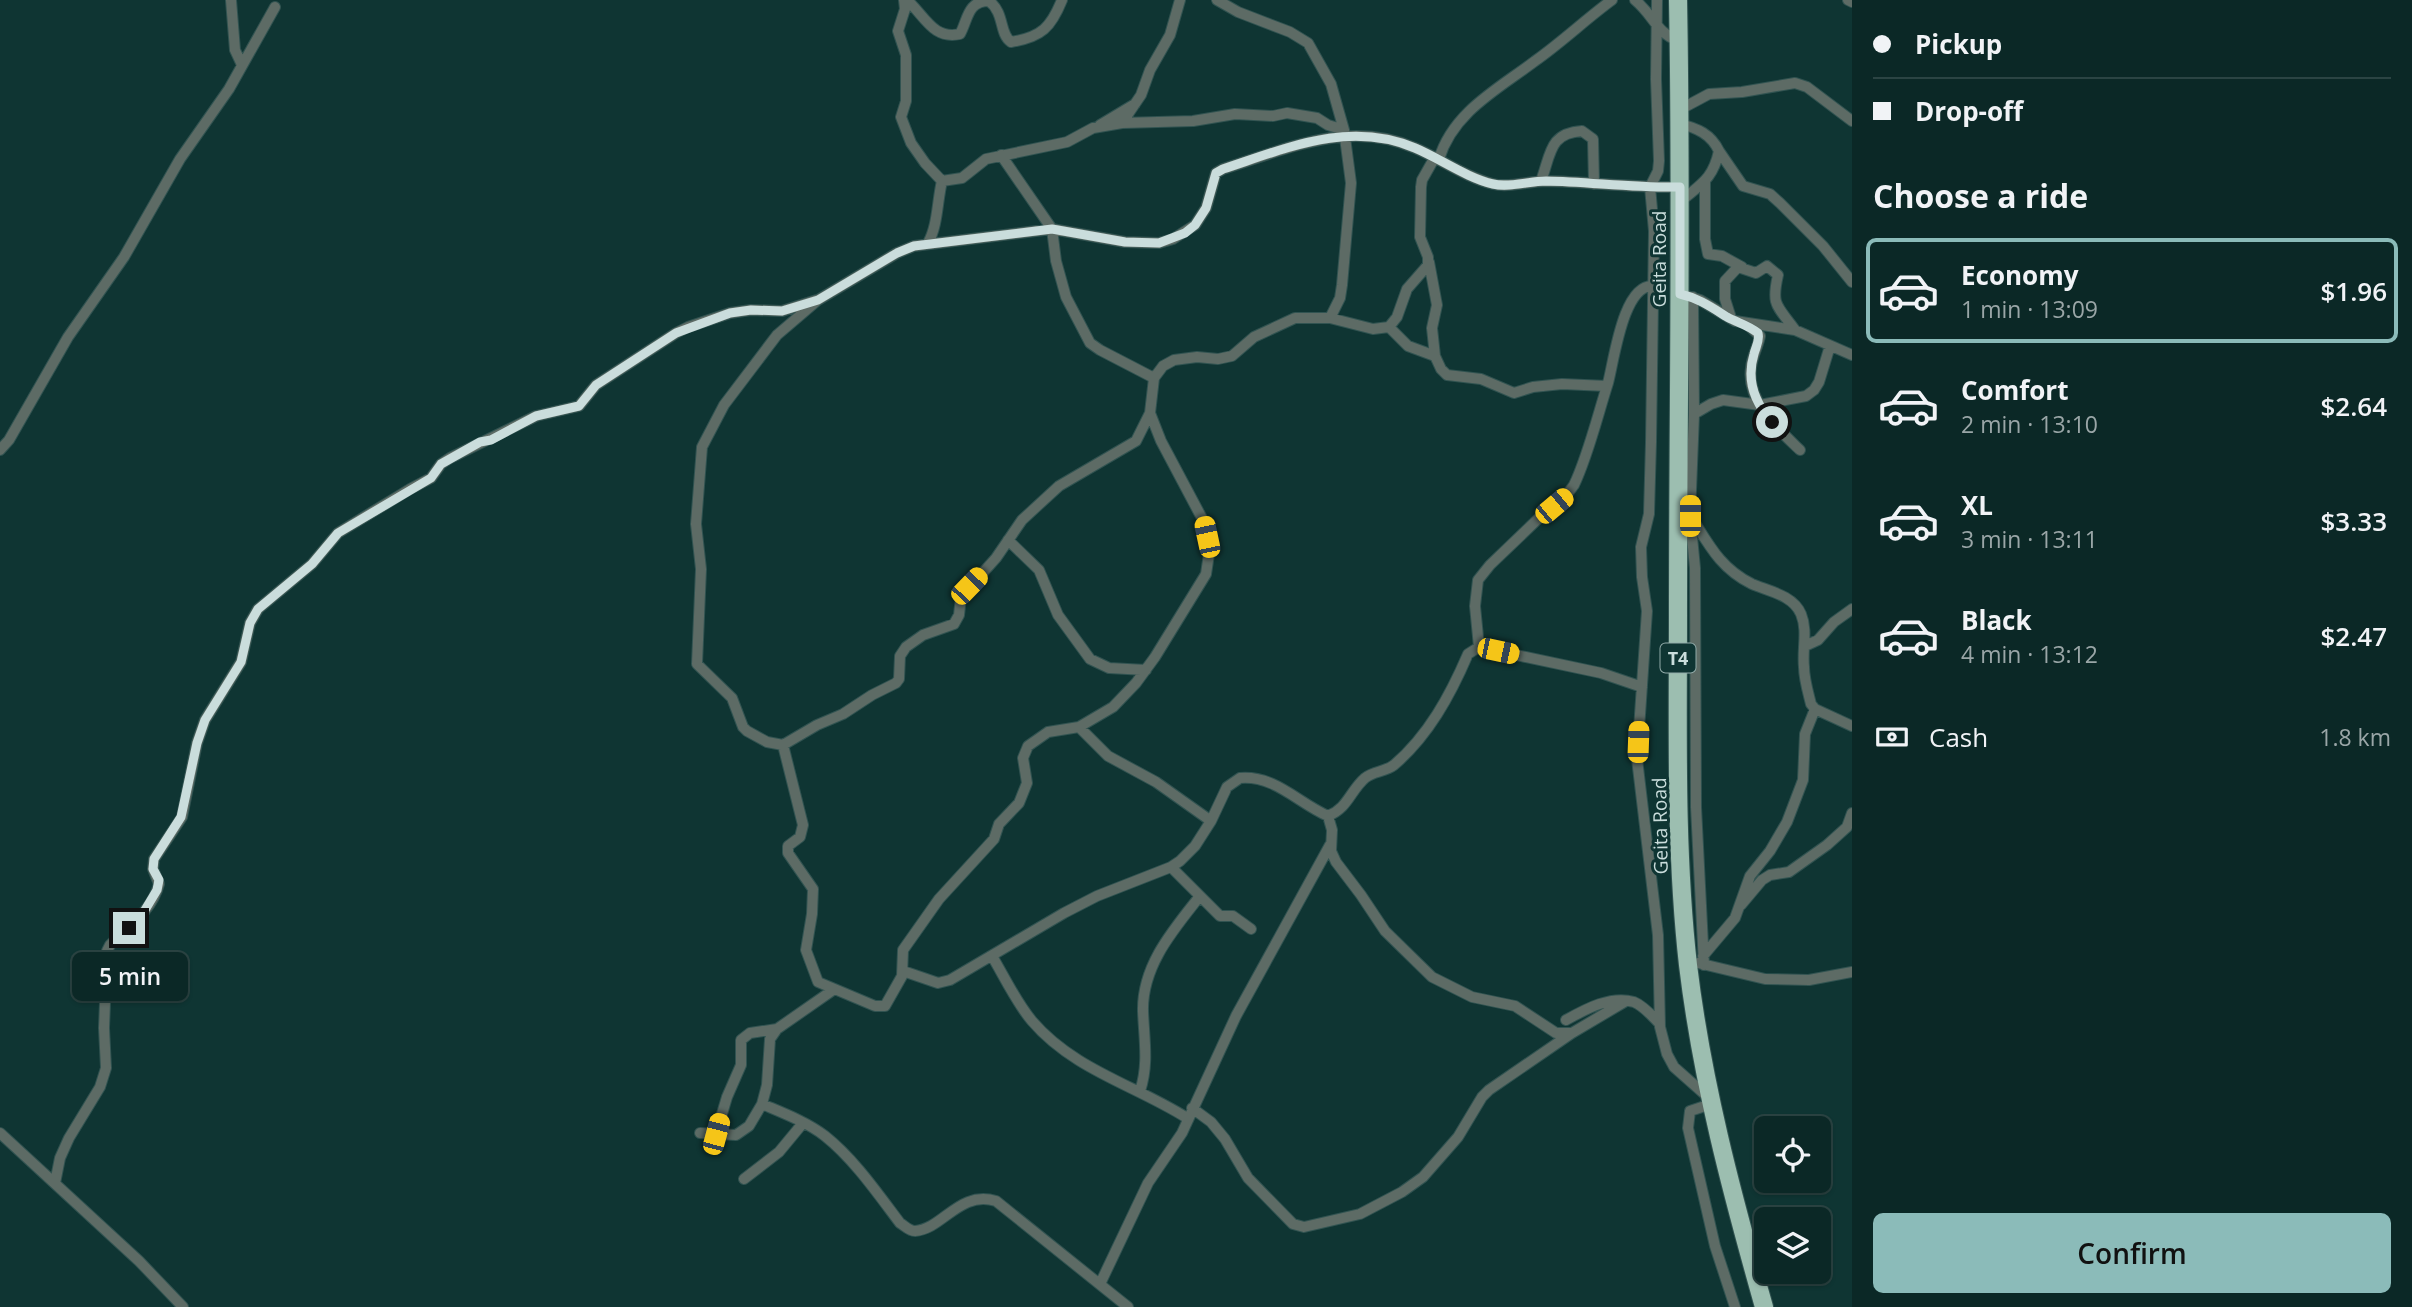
<!DOCTYPE html>
<html lang="en">
<head>
<meta charset="utf-8">
<style>
  :root { --surface:#0b2826; --page:#193432; --text:#f1f3f6; --muted:#9aa6a7; --line:#2b4443; --accent:#8bbbb9 }
  body { margin:0; font-family:"Open Sans",sans-serif; background:var(--page); color:var(--text); height:100vh; display:flex; flex-direction:column; font-size:26px; white-space:nowrap }
  * { box-sizing:border-box; margin:0 }
  p { font-size:23px; color:var(--muted) }
  .icon { flex:none; width:38px; height:38px; fill:none; stroke:currentColor; stroke-width:2; stroke-linecap:round; stroke-linejoin:round }
  .map { position:relative; flex:1; overflow:hidden }
  .panel { display:flex; flex-direction:column; background:var(--surface); width:560px }
  .panel>* { flex:none }
  .banner { display:grid; align-content:center; height:154px; padding:0 21px; background:var(--surface) }
  .buttons { position:absolute; left:1754px; top:1116px; display:grid; gap:14px }
  .buttons a { display:grid; place-items:center; width:77px; height:77px; border-radius:10px; background:var(--surface); box-shadow:0 2px 5px #0004,0 0 0 2px var(--line); font-size:35px }
  .end { position:absolute; width:32px; height:32px; margin:-16px; border:9px solid #cadddc; background:#111; box-shadow:0 0 0 4px #111 }
  .from { border-radius:50% }
  .bubble { position:absolute; height:49px; border-radius:10px; background:var(--surface); box-shadow:0 2px 5px #0004,0 0 0 2px var(--line); font-size:23px; font-weight:600; line-height:49px; text-align:center }
  .car { position:absolute; width:21px; height:42px; margin:-21px -10px; border-radius:9px; box-shadow:0 0 5px 2px #0007; background:linear-gradient(#f5c518 24%,#345 0 40%,#f5c518 0 76%,#345 0 86%,#f5c518 0) }
  .banner b { display:flex; align-items:center; gap:24px; height:66px; font-size:26px }
  .banner b+b { border-top:2px solid var(--line) }
  .banner i { width:18px; height:18px; background:var(--text) }
  ul { padding:0; list-style:none }
  li { display:flex; align-items:center; gap:21px; height:105px; margin:0 14px 10px; padding:0 7px; border:4px solid transparent; border-radius:10px }
  li div { flex:1 }
  li b { display:block; font-size:26px }
  li em { font-style:normal; font-weight:600 }
  li.active { border-color:var(--accent) }
  li>.icon { width:63px; height:63px; stroke-width:1.5 }
  h2 { padding:0 21px; font-size:32px; line-height:84px }
  .pay { display:flex; align-items:center; gap:18px; height:77px; padding:0 21px; font-size:26px }
  .pay p { margin-inline-start:auto }
  .cta { display:flex; gap:14px; margin-top:auto; padding:14px 21px }
  .cta a { flex:1; height:80px; border-radius:10px; background:var(--accent); color:#111; font-size:28px; font-weight:600; line-height:80px; text-align:center }
  main { display:flex; flex:1; min-height:0 }
  .map>svg:first-child { display:block }
  .lines { fill:none; stroke-linecap:round; stroke-linejoin:round }
  .street-casing { stroke:#315351; stroke-width:12 }
  .highway-casing { stroke:#315351; stroke-width:20 }
  .street { stroke:#5d6b65; stroke-width:10 }
  .highway { stroke:#9cbeb0; stroke-width:18 }
  .route { stroke:#cadddc; stroke-width:9 }
  .labels { text-anchor:middle; dominant-baseline:central; stroke-width:6; stroke-linejoin:round; paint-order:stroke }
  .shield { fill:#0f3533; stroke:#92aba9; stroke-width:2 }
  .shield-label { font-size:18px; font-weight:bold; fill:#cadddc }
  .street-label { font-size:19px; fill:#cadddc; stroke:#0f3533 }
</style>
</head>
<body>
<main>
<div class="map">
<svg width="1852" height="1307" viewBox="0 0 1852 1307">
  <rect width="100%" height="100%" fill="#0f3533"/>
  <g class="lines">
    <defs>
      <path id="street" d="M231 0 235 50 242 65
        M904 0 905 9 898 31 906 55V101L901 117 911 143 925 163 942 181 962 178 986 159 1067 142 1093 128 1122 123 1193 121 1235 114 1273 116 1287 113 1317 118 1328 125 1344 130
        M907 0C925 16 933 40 960 34 968 20 967 1 989 1 1005 13 999 34 1011 42 1042 37 1051 27 1062 0
        M1217 0 1238 12 1290 32 1308 43 1331 84 1344 130 1351 183 1342 285 1340 298 1330 318
        M1635 0C1654 16 1655 31 1678 41
        M1657 0 1656 79 1659 161 1658 171 1650 187 1654 231 1651 442 1649 514 1641 547 1642 577 1647 611 1637 759 1658 935 1660 1027 1667 1054 1674 1067 1709 1098
        M1848 0 1852 2
        M1679 110 1709 94 1742 92 1795 83 1807 87 1852 121
        M1122 123 1141 95 1150 70 1170 35 1180 0
        M1680 124C1697 128 1711 134 1719 151 1713 179 1701 184 1681 201
        M1100 125 1135 104
        M1719 151 1743 186 1770 194 1780 203 1823 246 1852 282
        M1001 155 1052 229 1056 261 1066 297 1090 343 1100 350 1154 378
        M1439 159C1453 112 1498 89 1535 61 1562 42 1586 19 1612 0
        M1541 181C1551 154 1549 133 1582 131L1593 139 1594 184
        M1705 182V239L1708 254 1722 256 1742 267
        M928 243C938 225 937 202 942 181
        M1429 262 1437 305 1432 328 1435 356
        M1687 296 1700 300 1735 321 1795 330 1852 355
        M1693 297 1694 414 1690 516 1695 568 1696 807 1704 965
        M1731 318 1725 299V281L1738 267 1756 273 1767 266 1778 275C1771 306 1777 305 1795 330
        M1748 325 1760 336C1758 347 1752 356 1751 368 1746 401 1778 429 1800 450
        M1389 327 1408 346 1435 356 1441 369 1447 375 1481 379 1514 393 1533 387 1562 384 1607 386
        M1150 413 1136 441 1059 486 1022 520 996 558 961 597 959 615 954 624 923 635 906 647 900 656 899 679 896 683 872 695 843 714 817 725 783 745 767 742 747 731 743 727 732 698 697 664 701 569 696 524 702 447 724 405 777 335 818 300 897 253 914 246 1052 229 1125 242 1159 243 1173 239 1195 225 1206 208 1216 173 1223 169C1287 149 1349 119 1415 148 1439 158 1467 178 1493 184 1509 188 1529 181 1546 181 1591 182 1635 188 1680 187
        M1694 414 1711 404 1723 400 1760 405 1806 396 1814 390 1819 382 1830 346
        M0 450 9 440 68 337 124 257 180 159 229 89 275 7
        M1692 518C1709 545 1721 569 1752 584 1768 591 1793 595 1801 614 1808 631 1802 649 1804 667 1804 679 1808 692 1811 704L1815 709 1852 726
        M1008 540 1039 570 1058 615 1090 659 1109 668 1146 670
        M1805 646 1818 640 1834 622 1852 609
        M1479 647 1475 606 1478 580 1490 565 1539 518 1565 497 1574 485C1588 456 1598 414 1608 383 1614 361 1623 284 1653 286
        M1079 727 1108 756 1156 782 1211 821
        M783 745 803 825 800 837 788 846V853L813 889 812 914 806 950 818 982 875 1006H885L902 976 903 950 939 899 994 839 999 824 1019 803 1027 783 1023 758 1028 746 1048 732 1079 727 1113 707 1136 683 1155 657 1206 574 1209 554 1204 522 1161 441 1150 413 1154 378 1163 366 1174 360 1197 357 1218 359 1232 356 1254 337 1295 318H1330L1373 329 1389 327 1397 317 1407 289 1428 265V257L1420 237 1421 187 1422 180 1435 157
        M1328 816 1332 830 1331 851 1336 862 1361 895 1385 931 1432 977 1472 997 1515 1006 1556 1033H1572L1626 1001
        M1171 867 1220 916H1233L1251 929
        M1741 905 1762 880 1770 875 1789 872 1827 845 1847 827 1852 813
        M992 956C1005 978 1016 1002 1032 1021 1074 1070 1135 1085 1187 1118
        M1703 956 1735 918 1750 876 1770 851 1787 822 1803 780 1805 734 1815 709
        M1698 963 1765 979 1809 980 1852 972
        M903 971 938 983 950 980 1064 913 1097 896 1171 867 1180 861 1195 846 1211 821 1227 787 1240 778C1275 775 1298 803 1328 816 1348 808 1350 791 1365 778 1373 771 1385 772 1394 765 1428 736 1450 696 1468 654L1479 647 1601 673 1642 687
        M1566 1020C1586 1009 1611 995 1634 1002 1644 1006 1652 1016 1660 1024
        M1140 1091C1149 1064 1144 1039 1143 1011 1142 965 1174 929 1200 896
        M762 1104C783 1113 807 1122 825 1136 854 1159 878 1194 900 1223 905 1226 909 1231 915 1231 943 1229 959 1190 996 1201L1128 1307
        M1711 1104 1690 1111 1688 1128 1715 1246 1735 1307
        M1192 1108 1211 1122 1225 1139 1248 1178 1293 1224 1304 1227 1360 1214 1402 1192 1423 1177 1458 1137 1482 1097 1489 1090 1572 1033
        M0 1133 139 1261 183 1307
        M700 1133 736 1135 749 1126 762 1104 767 1085 770 1039 777 1029 833 990
        M716 1134 727 1097 741 1065V1040L750 1033 777 1029
        M744 1179 779 1152 803 1123
        M55 1183 60 1158 69 1138 100 1087 106 1068 104 1028 107 951 110 945C128 927 152 911 159 884L153 869 154 859 182 817 197 743 205 720 241 662 250 623 258 609 312 564 338 533 410 489 431 478 441 464 450 458 536 416 579 406 596 385 676 333 688 327 730 313 751 310 782 311 817 300
        M1100 1284 1148 1183 1182 1133 1236 1016 1330 845"/>
      <path id="highway" d="M1678 0C1682 205 1678 410 1678 615 1678 731 1675 849 1688 965 1702 1082 1732 1194 1764 1307"/>
    </defs>
    <use href="#street" class="street-casing"/>
    <use href="#highway" class="highway-casing"/>
    <use href="#street" class="street"/>
    <use href="#highway" class="highway"/>
  </g>
  <g class="lines">
    <path class="route" d="M129 928 142 915 157 890 159 880 153 869 154 859 181 817 197 743 205 720 241 662 250 623 258 609 312 564 338 533 431 478 441 464 480 442 491 440 536 416 579 406 596 385 676 333 730 313 751 310 782 311 818 300 897 253 914 246 1052 229 1125 242 1159 243 1185 233 1195 225 1206 208 1216 173 1223 169C1287 148 1349 120 1415 148 1439 158 1467 178 1493 184 1509 188 1529 181 1546 181 1591 182 1635 188 1680 187V294C1698 298 1711 307 1727 317 1738 323 1748 325 1758 333 1760 341 1756 346 1754 354 1746 380 1754 402 1772 422"/>
  </g>
  <g class="labels">
    <rect class="shield" x="1660.5" y="643.5" width="35" height="29" rx="5"/>
    <g class="shield-label">
      <text x="1678" y="658">T4</text>
    </g>
    <g class="street-label">
      <text transform="translate(1659 259) rotate(-90)">Geita Road</text>
      <text transform="translate(1660 826) rotate(-91)">Geita Road</text>
    </g>
  </g>
</svg>
<div class="buttons">
<a><svg class="icon" aria-label="locate" viewBox="0 0 24 24"><circle cx="12" cy="12" r="6"/><path d="M12 2v4M12 18v4M2 12h4M18 12h4"/></svg></a>
<a><svg class="icon" aria-label="layers" viewBox="0 0 24 24"><path d="M12 4l9 5-9 5-9-5zM3 14l9 5 9-5"/></svg></a>
</div>
<i class="end from" style="left:1772px;top:422px"></i>
<i class="end" style="left:129px;top:928px"></i>
<div class="bubble" style="left:72px;top:952px;width:116px">5 min</div>
<i class="car" style="left:1554px;top:506px;rotate:50deg"></i>
<i class="car" style="left:1690px;top:516px;rotate:0deg"></i>
<i class="car" style="left:1207px;top:537px;rotate:348deg"></i>
<i class="car" style="left:969px;top:586px;rotate:44deg"></i>
<i class="car" style="left:1498px;top:651px;rotate:102deg"></i>
<i class="car" style="left:1638px;top:742px;rotate:2deg"></i>
<i class="car" style="left:716px;top:1134px;rotate:15deg"></i>
</div>
<section class="panel">
<div class="banner">
<b><i class="from"></i>Pickup</b>
<b><i></i>Drop-off</b>
</div>
<h2>Choose a ride</h2>
<ul>
<li class="active"><svg class="icon" aria-label="car" viewBox="0 0 24 24"><path d="M5 17H2v-5l4-1 3-4h7l3 4 3 1v5h-3M9 17h6M6 11h13"/><circle cx="7" cy="17" r="2"/><circle cx="17" cy="17" r="2"/></svg><div><b>Economy</b><p>1 min · 13:09</p></div><em>$1.96</em></li>
<li><svg class="icon" aria-label="car" viewBox="0 0 24 24"><path d="M5 17H2v-5l4-1 3-4h7l3 4 3 1v5h-3M9 17h6M6 11h13"/><circle cx="7" cy="17" r="2"/><circle cx="17" cy="17" r="2"/></svg><div><b>Comfort</b><p>2 min · 13:10</p></div><em>$2.64</em></li>
<li><svg class="icon" aria-label="car" viewBox="0 0 24 24"><path d="M5 17H2v-5l4-1 3-4h7l3 4 3 1v5h-3M9 17h6M6 11h13"/><circle cx="7" cy="17" r="2"/><circle cx="17" cy="17" r="2"/></svg><div><b>XL</b><p>3 min · 13:11</p></div><em>$3.33</em></li>
<li><svg class="icon" aria-label="car" viewBox="0 0 24 24"><path d="M5 17H2v-5l4-1 3-4h7l3 4 3 1v5h-3M9 17h6M6 11h13"/><circle cx="7" cy="17" r="2"/><circle cx="17" cy="17" r="2"/></svg><div><b>Black</b><p>4 min · 13:12</p></div><em>$2.47</em></li>
</ul>
<div class="pay"><svg class="icon" aria-label="cash" viewBox="0 0 24 24"><path d="M3 7h18v10H3z"/><circle cx="12" cy="12" r="2"/></svg>Cash<p>1.8 km</p></div>
<div class="cta"><a>Confirm</a></div>
</section>
</main>
</body>
</html>
